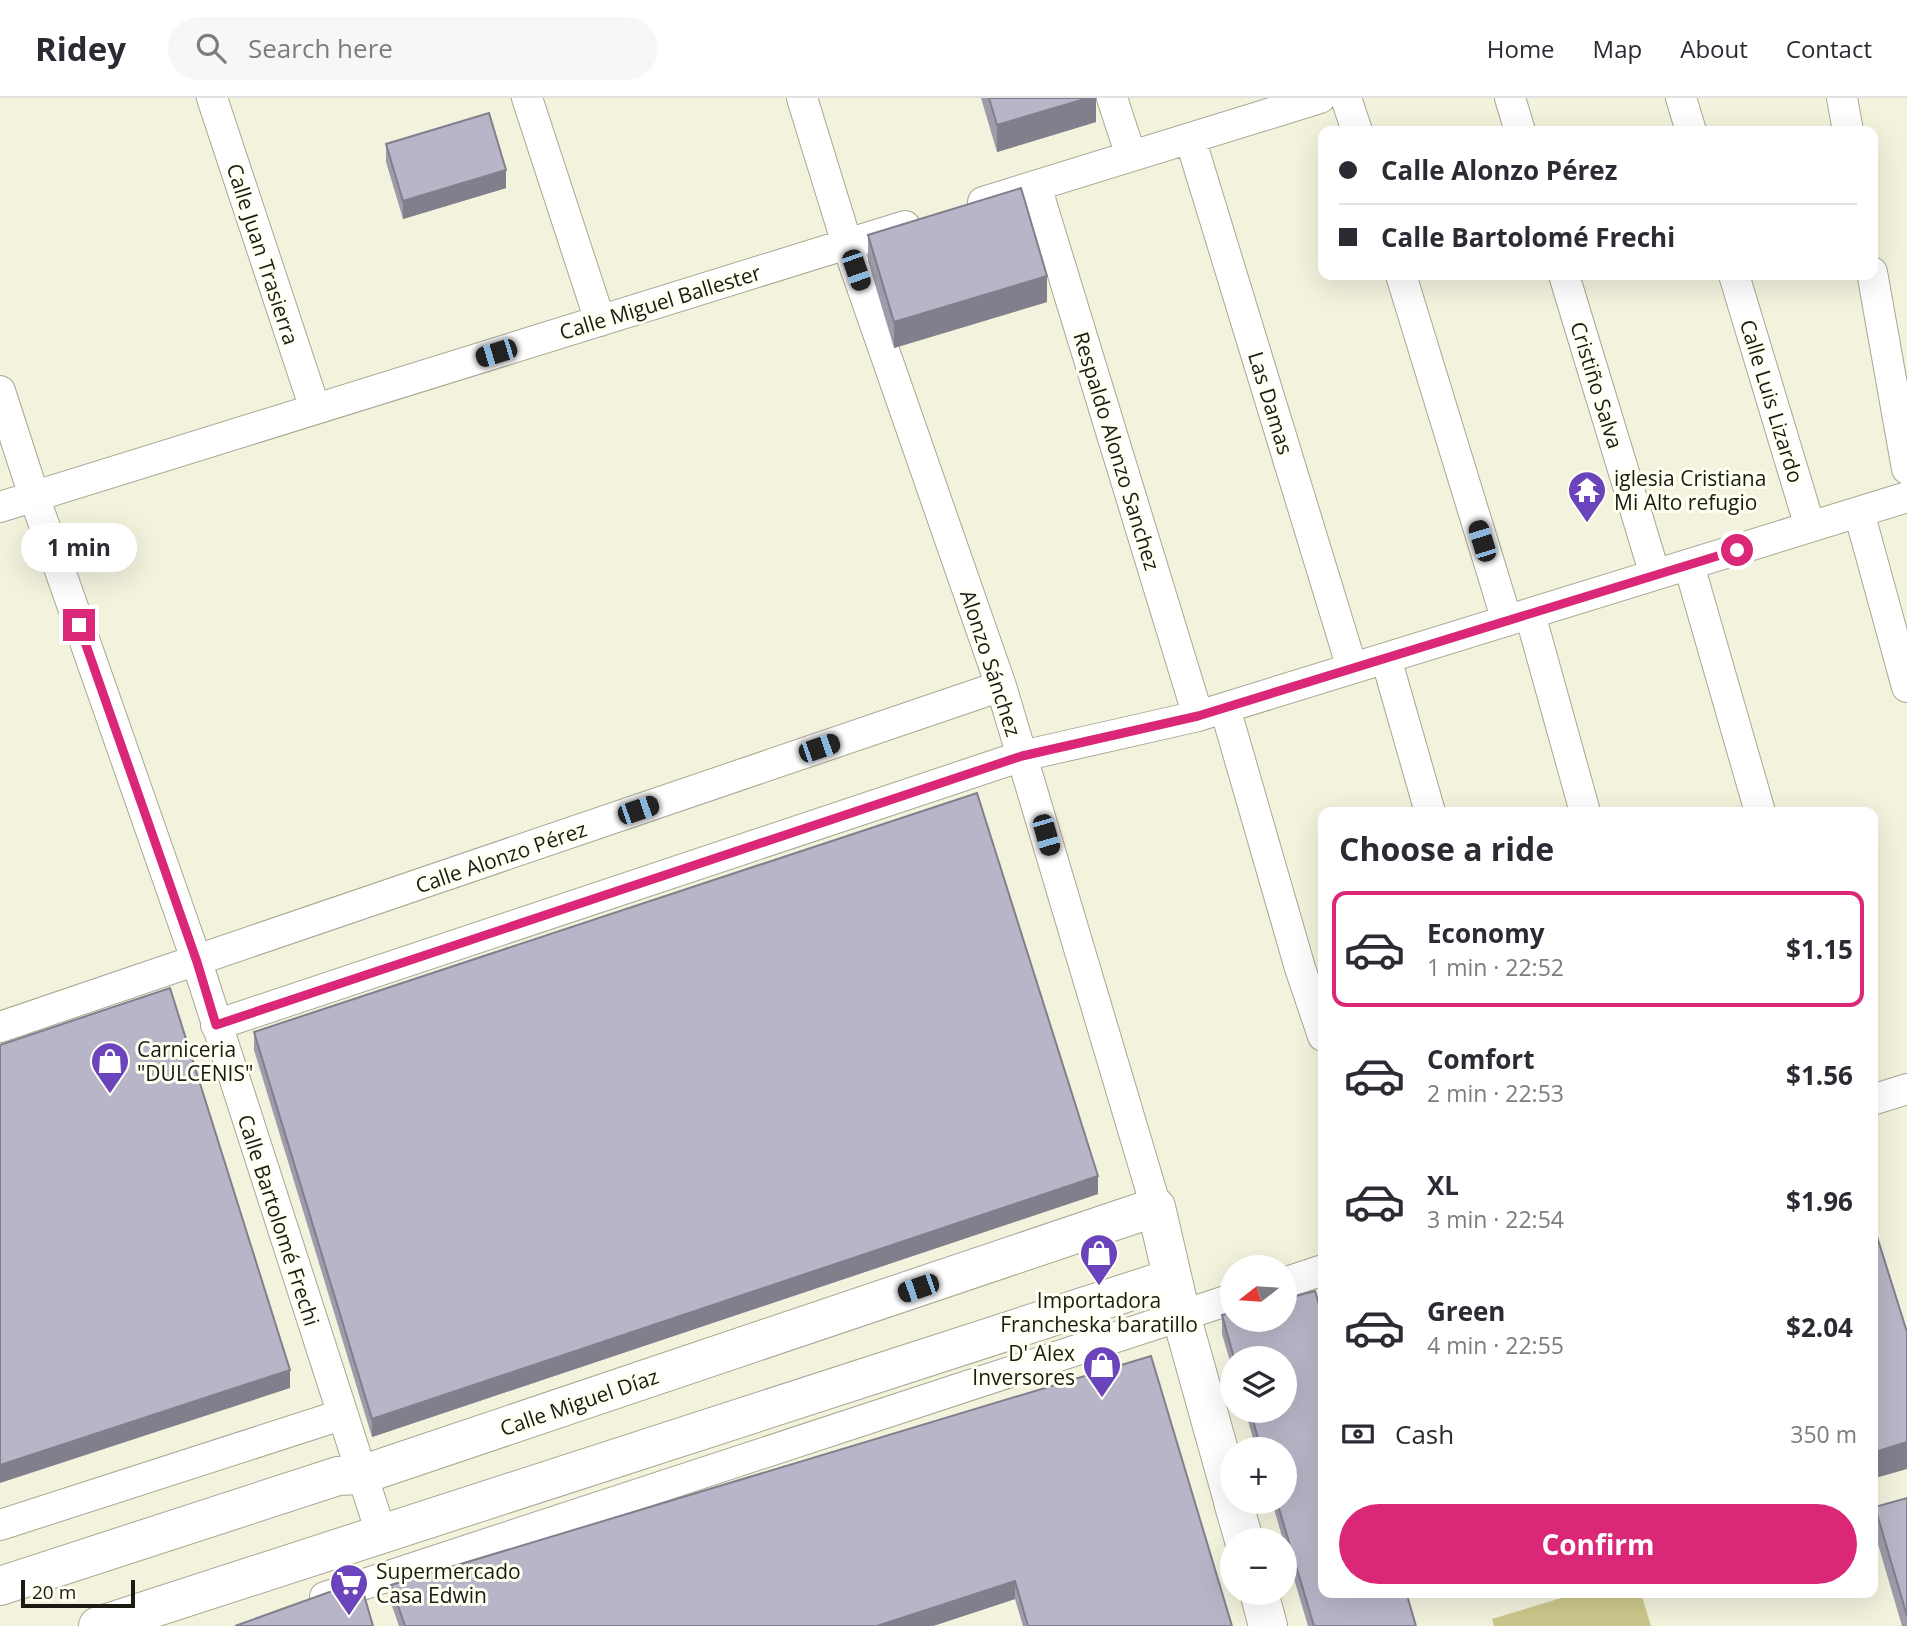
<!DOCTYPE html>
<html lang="en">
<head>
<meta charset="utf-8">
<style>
  :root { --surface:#fff; --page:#f7f7f7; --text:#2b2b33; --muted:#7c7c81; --line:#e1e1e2; --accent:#db2777 }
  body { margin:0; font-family:"Open Sans",sans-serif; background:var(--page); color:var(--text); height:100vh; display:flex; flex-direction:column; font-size:26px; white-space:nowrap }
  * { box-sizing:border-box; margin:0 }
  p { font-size:23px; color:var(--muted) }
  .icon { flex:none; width:38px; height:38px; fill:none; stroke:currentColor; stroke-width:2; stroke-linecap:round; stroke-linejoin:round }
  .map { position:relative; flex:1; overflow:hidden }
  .panel { position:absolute; left:1318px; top:709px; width:560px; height:791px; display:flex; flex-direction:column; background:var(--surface); border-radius:14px; box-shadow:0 7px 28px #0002 }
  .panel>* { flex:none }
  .guide { position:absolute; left:1318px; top:28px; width:560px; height:154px; border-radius:14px; box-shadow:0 7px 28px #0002; display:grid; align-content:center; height:154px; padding:0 21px; background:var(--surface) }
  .needle { width:46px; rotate:253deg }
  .fabs { position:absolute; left:1220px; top:1157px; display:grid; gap:14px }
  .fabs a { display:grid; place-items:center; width:77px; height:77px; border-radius:50%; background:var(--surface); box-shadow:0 7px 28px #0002; font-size:35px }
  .scale { position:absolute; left:21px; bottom:18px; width:114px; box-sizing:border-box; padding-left:7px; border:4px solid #1b1b14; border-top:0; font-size:19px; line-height:24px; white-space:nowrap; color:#1b1b14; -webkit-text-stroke:5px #fffff2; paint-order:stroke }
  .end { position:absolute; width:32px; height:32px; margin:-16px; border:9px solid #db2777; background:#fff; box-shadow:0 0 0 4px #fff }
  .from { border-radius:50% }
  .bubble { position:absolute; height:49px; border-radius:24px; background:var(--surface); box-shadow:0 7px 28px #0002; font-size:23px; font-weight:700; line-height:49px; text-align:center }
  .car { position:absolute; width:21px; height:42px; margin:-21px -10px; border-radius:9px; box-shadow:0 0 5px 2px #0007; background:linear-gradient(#222 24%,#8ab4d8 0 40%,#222 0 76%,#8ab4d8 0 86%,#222 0) }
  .guide b { display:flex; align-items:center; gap:24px; height:66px; font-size:26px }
  .guide b+b { border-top:2px solid var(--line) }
  .guide i { width:18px; height:18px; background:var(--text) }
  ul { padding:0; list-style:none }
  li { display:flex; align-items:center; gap:21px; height:116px; margin:0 14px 10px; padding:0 7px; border:4px solid transparent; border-radius:14px }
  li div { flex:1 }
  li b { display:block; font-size:26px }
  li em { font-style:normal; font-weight:700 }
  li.current { border-color:var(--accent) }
  li>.icon { width:63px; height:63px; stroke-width:1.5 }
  h2 { padding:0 21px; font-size:32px; line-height:84px }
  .pay { display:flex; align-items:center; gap:18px; height:77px; padding:0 21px; font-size:26px }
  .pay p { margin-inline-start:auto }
  .action { display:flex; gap:14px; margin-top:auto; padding:14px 21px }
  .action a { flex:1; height:80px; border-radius:42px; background:var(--accent); color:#fff; font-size:28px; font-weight:700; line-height:80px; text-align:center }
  header { display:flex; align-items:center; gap:42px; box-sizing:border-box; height:98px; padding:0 35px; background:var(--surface); border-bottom:2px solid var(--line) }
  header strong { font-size:33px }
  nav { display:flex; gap:38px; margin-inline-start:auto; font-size:24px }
  .search { width:490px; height:63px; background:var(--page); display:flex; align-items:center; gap:18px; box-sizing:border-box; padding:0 24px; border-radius:38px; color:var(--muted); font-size:26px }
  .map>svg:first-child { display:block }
  .green { fill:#ccc88c }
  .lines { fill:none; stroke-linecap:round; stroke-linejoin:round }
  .street-casing { stroke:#a7a793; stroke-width:32 }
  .secondary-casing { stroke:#a7a793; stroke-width:40 }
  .street { stroke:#fff; stroke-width:30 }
  .secondary { stroke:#fff; stroke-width:38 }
  .wall { fill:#9e9cac }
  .shaded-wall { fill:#817f8c }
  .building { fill:#b8b5c8; stroke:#817f8c; stroke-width:2 }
  .route { stroke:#db2777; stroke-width:9 }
  .labels { text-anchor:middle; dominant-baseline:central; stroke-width:6; stroke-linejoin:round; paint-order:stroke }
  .street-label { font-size:21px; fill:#1b1b14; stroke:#fffff2 }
  .poi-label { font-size:21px; fill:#1b1b14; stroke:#fffff2; text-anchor:start }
</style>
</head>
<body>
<header>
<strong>Ridey</strong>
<div class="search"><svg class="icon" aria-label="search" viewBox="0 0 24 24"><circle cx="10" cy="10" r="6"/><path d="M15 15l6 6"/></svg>Search here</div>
<nav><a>Home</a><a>Map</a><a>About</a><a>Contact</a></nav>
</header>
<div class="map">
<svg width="1907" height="1528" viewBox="0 0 1907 1528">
  <rect width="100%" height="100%" fill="#f3f2dd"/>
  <path class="green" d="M1641 1495 1651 1528H1494L1492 1521 1578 1495Z"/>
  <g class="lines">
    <defs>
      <path id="street" d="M212 0 315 311
        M527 0 600 223
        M802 0 847 146 1001 588 1156 1109
        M1112 0 1131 58
        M1346 0 1357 33
        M1510 0 1520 33
        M1681 0 1691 33
        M1842 0 1848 33
        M1190 40 1352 570
        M1036 88 1198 618
        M983 104 1320 0
        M1872 174 1907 371
        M1401 177 1507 523
        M1564 177 1655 477
        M1734 177 1810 429
        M0 293 34 398 197 864 381 1435
        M0 409 905 128
        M1859 414 1907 589
        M1689 467 1760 714
        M1530 516 1585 714
        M1386 560 1430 714
        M1225 610 1300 870 1323 938
        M216 927 1022 658 1198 618 1907 399
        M0 929 1001 588
        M1872 1002 1907 991
        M1284 1185 1323 1172
        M0 1427 341 1317
        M325 1499 1232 1201"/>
      <path id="secondary" d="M1233 1404 1244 1442
        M0 1488 338 1378 361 1377 1156 1109 1181 1217 1232 1399
        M1259 1494 1268 1528
        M98 1528 1172 1180"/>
    </defs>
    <use href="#street" class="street-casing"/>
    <use href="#secondary" class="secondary-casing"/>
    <use href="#street" class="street"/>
    <use href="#secondary" class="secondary"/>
  </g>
  <path class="wall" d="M981 0H1096V24L997 54Z
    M386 46 506 90 403 121 386 64Z
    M1323 115V146L1319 134V116Z
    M868 137 1047 204 894 250 868 163Z
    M254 934 1098 1096 372 1339 254 952Z
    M1315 1193 1323 1220V1494H1406L1416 1528H1308L1284 1447V1442H1283L1272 1404H1284V1351H1256L1245 1312H1284V1260H1232V1270L1222 1236V1217L1232 1215V1222H1284V1201Z
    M1151 1258 1232 1528H1023L1015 1501 933 1528H399L391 1505V1487Z
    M1907 1400V1528H1902L1875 1436V1409Z"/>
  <path class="shaded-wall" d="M1088 0H1096V24L997 54V27Z
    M506 72V90L403 121V103Z
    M1047 178V204L894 250V224Z
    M1098 1078V1096L372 1339V1321Z
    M290 1272V1290L0 1385V1367Z
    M1907 1344V1371L1872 1381V1355Z
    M1015 1483V1501L933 1528H877Z"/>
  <path class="building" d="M989 0H1088L997 27Z
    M489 15 506 72 403 103 386 46Z
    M1021 90 1047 178 894 224 868 137Z
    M1323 115V128L1319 116Z
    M977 695 1098 1078 372 1321 254 934Z
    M170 890 290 1272 0 1367V947Z
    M1872 1129H1874L1907 1234V1344L1872 1355Z
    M1315 1193 1323 1220V1494H1406L1416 1528H1314L1277 1404H1284V1351H1261L1250 1312H1284V1260H1234L1222 1217 1232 1215V1222H1284V1201Z
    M1151 1258 1232 1528H1028L1015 1483 877 1528H405L391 1487Z
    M1907 1400V1518L1875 1409Z
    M360 1483 373 1528H235Z"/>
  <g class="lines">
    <path class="route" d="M79 527 197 864 216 927 1022 658 1198 618 1737 452"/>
  </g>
  <defs>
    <symbol id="temple-pin" viewBox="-11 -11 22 30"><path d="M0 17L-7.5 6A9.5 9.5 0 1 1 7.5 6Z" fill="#6b43bc" stroke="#fffff2"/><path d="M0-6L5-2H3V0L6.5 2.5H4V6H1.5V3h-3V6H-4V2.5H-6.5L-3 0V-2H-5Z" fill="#fff"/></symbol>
    <symbol id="shop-pin" viewBox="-11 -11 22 30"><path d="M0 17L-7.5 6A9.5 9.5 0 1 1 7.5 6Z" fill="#6b43bc" stroke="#fffff2"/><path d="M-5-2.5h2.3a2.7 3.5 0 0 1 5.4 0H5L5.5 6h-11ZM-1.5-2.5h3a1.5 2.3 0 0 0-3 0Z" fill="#fff"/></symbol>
    <symbol id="supermarket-pin" viewBox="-11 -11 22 30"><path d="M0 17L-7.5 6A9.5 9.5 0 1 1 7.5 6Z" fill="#6b43bc" stroke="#fffff2"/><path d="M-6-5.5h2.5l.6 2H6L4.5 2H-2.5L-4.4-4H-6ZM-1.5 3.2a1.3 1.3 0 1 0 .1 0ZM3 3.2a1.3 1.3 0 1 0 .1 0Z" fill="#fff"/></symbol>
  </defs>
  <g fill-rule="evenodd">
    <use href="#temple-pin" x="1565" y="370" width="44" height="60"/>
    <use href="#shop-pin" x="88" y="941" width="44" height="60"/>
    <use href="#shop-pin" x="1077" y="1133" width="44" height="60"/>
    <use href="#shop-pin" x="1080" y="1245" width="44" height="60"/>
    <use href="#supermarket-pin" x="327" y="1463" width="44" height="60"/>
  </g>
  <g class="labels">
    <g class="street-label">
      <text transform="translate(263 156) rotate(72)">Calle Juan Trasierra</text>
      <text transform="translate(660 204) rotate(-17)">Calle Miguel Ballester</text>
      <text transform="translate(1597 287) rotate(73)">Cristiño Salva</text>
      <text transform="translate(1772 303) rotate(73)">Calle Luis Lizardo</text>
      <text transform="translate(1271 305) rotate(73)">Las Damas</text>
      <text transform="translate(1117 353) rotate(73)">Respaldo Alonzo Sanchez</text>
      <text transform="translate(991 565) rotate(72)">Alonzo Sánchez</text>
      <text transform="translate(501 759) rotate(-19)">Calle Alonzo Pérez</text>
      <text transform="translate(279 1122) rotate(72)">Calle Bartolomé Frechi</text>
      <text transform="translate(579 1304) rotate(-19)">Calle Miguel Díaz</text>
    </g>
    <g class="poi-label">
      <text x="1614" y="380">iglesia Cristiana<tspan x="1614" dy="24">Mi Alto refugio</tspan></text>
      <text x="137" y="951">Carniceria<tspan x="137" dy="24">"DULCENIS"</tspan></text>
      <text x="1099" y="1202" text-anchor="middle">Importadora<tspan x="1099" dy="24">Francheska baratillo</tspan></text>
      <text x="1075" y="1255" text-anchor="end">D' Alex<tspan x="1075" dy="24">Inversores</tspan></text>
      <text x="376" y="1473">Supermercado<tspan x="376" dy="24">Casa Edwin</tspan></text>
    </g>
  </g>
</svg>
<div class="fabs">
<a><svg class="needle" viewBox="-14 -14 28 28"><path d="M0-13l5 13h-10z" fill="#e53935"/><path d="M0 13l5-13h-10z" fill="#7c7c81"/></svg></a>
<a><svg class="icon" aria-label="layers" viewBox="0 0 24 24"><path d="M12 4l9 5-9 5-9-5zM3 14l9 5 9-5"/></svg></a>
<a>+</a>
<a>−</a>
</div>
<div class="scale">20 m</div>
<i class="end from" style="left:1737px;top:452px"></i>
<i class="end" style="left:79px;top:527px"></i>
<div class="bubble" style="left:21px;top:425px;width:116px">1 min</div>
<i class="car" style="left:856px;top:172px;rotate:161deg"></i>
<i class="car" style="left:496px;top:255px;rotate:253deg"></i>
<i class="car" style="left:1482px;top:443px;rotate:343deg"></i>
<i class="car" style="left:819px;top:650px;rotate:71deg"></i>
<i class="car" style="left:638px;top:712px;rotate:71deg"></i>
<i class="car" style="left:1046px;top:737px;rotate:164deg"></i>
<i class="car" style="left:918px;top:1190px;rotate:251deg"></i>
<div class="guide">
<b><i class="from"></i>Calle Alonzo Pérez</b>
<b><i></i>Calle Bartolomé Frechi</b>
</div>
<section class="panel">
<h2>Choose a ride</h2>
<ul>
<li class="current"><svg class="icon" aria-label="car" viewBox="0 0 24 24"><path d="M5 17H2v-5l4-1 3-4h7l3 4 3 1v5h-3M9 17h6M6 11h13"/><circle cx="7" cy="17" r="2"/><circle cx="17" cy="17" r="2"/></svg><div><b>Economy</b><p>1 min · 22:52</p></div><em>$1.15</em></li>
<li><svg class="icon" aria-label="car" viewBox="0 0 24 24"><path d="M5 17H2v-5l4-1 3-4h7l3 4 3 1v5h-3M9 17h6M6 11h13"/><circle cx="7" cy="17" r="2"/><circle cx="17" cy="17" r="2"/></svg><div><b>Comfort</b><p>2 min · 22:53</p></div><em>$1.56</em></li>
<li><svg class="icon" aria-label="car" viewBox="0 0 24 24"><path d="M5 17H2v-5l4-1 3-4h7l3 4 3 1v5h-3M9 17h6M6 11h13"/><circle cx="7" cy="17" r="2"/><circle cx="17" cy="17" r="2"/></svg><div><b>XL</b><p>3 min · 22:54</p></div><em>$1.96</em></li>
<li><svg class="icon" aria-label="car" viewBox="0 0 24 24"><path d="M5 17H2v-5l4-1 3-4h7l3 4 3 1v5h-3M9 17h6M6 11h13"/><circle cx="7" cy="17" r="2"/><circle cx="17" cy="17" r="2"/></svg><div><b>Green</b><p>4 min · 22:55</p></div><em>$2.04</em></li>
</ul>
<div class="pay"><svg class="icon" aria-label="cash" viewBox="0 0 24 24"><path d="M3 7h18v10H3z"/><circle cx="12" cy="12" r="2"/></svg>Cash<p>350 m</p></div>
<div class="action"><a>Confirm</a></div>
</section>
</div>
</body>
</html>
